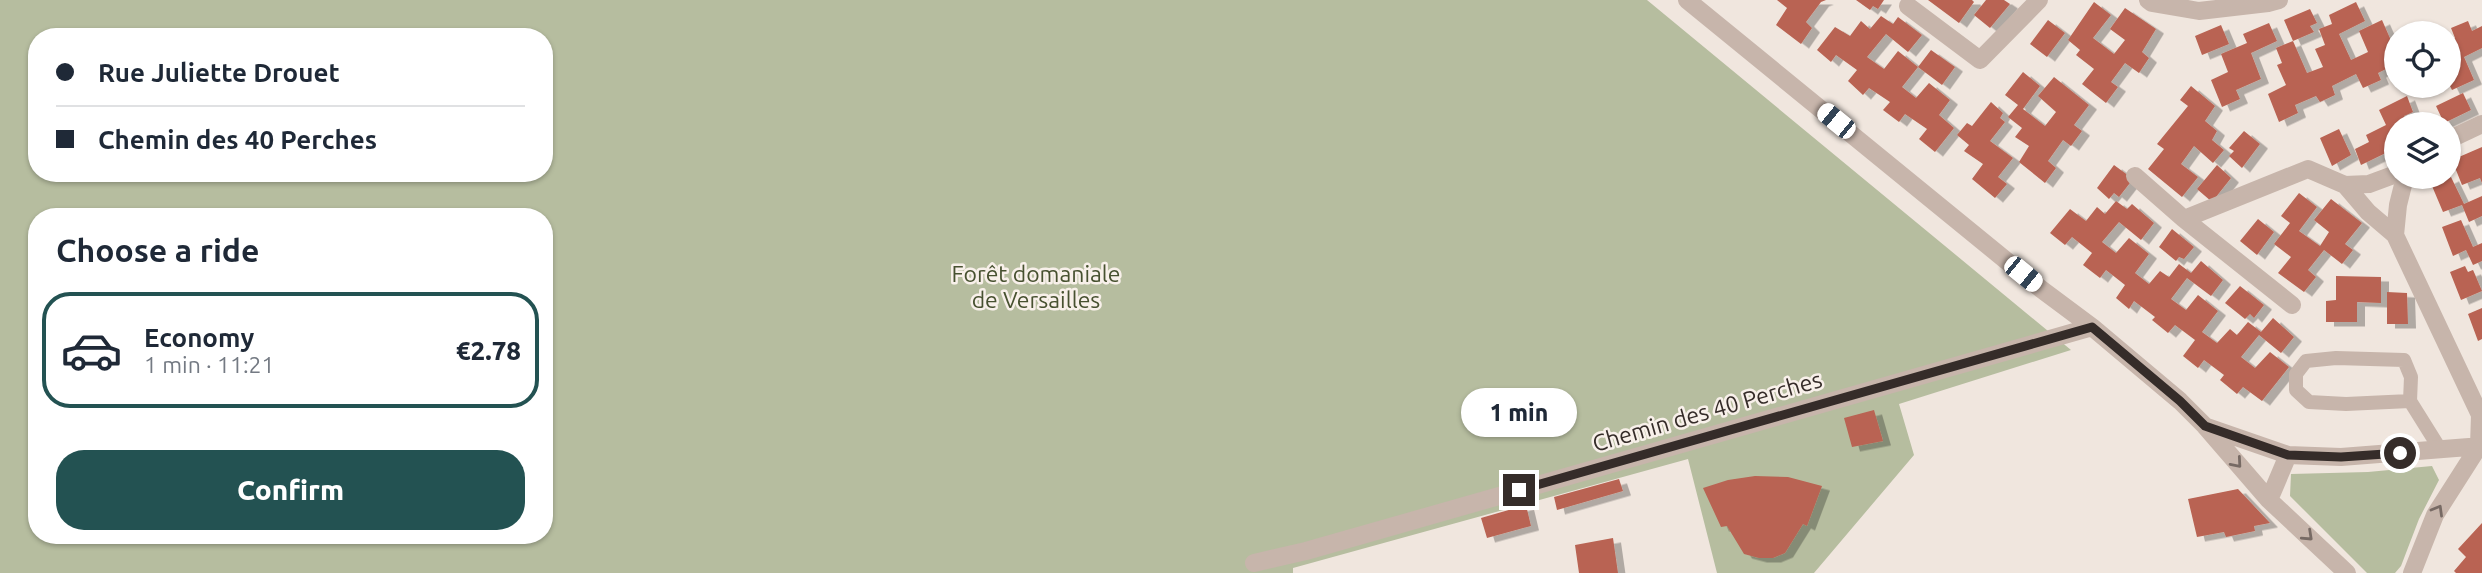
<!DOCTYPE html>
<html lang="en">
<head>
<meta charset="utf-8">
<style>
  :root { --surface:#fff; --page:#f6f6f7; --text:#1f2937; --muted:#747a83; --line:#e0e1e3; --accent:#235252 }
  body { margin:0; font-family:Ubuntu,sans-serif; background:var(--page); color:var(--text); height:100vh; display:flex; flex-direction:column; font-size:26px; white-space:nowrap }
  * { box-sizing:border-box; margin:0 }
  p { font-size:23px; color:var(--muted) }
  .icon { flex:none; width:38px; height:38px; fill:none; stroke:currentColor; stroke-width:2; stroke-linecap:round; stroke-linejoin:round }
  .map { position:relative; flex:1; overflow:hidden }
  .details { position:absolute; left:28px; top:208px; width:525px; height:336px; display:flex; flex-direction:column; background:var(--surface); border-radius:28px; box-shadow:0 2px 5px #0004 }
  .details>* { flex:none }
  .banner { position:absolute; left:28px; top:28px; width:525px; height:154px; border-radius:28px; box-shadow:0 2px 5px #0004; display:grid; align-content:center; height:154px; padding:0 28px; background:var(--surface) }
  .buttons { position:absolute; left:2384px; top:21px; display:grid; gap:14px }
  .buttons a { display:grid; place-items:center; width:77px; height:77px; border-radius:50%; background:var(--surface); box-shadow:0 2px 5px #0004; font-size:35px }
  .end { position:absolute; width:32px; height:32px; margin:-16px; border:9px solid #352c29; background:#fff; box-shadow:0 0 0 4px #fff }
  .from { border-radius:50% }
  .bubble { position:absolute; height:49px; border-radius:24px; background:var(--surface); box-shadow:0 2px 5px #0004; font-size:23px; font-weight:800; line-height:49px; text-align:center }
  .car { position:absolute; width:21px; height:42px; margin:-21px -10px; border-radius:9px; box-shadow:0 0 5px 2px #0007; background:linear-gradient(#fff 24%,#345 0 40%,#fff 0 76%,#345 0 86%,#fff 0) }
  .banner b { display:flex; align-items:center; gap:24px; height:66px; font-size:26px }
  .banner b+b { border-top:2px solid var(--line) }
  .banner i { width:18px; height:18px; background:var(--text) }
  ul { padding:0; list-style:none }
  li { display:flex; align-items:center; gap:21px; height:116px; margin:0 14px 10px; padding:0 14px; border:4px solid var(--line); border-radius:28px }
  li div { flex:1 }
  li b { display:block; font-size:26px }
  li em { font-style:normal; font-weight:800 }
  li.current { border-color:var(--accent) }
  li>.icon { width:63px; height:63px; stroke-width:1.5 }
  h2 { padding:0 28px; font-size:32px; line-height:84px }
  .cta { display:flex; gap:14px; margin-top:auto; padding:14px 28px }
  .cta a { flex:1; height:80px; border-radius:28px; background:var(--accent); color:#fff; font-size:28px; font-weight:800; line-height:80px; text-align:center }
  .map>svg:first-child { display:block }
  .green { fill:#b6bd9f; fill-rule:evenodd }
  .building { fill:#b96352; filter:url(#shadow) }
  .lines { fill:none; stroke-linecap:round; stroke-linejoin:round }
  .service { stroke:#c7b5ab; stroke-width:14 }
  .minor { stroke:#c7b5ab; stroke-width:18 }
  .oneway { stroke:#776a64 }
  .route { stroke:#352c29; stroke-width:9 }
  .labels { text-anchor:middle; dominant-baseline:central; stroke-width:5; stroke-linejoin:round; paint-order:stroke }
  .park-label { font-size:23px; fill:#475130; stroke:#f8f0ea }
  .street-label { font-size:23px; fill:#352c29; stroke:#f8f0ea }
</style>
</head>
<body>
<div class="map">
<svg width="2482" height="573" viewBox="0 0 2482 573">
  <defs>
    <filter id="shadow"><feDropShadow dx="8" dy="4.5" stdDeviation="0" flood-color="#0004"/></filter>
  </defs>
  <rect width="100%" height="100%" fill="#f0e6de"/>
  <path class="green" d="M0 0H1647L2071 350 1899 404 1914 455 1814 573H1717L1688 459 1293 568V573H0ZM37 37H544V173H37ZM37 217H544V536H37Z
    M2432 466 2439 480 2419 519 2401 566 2395 573H2367L2290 496 2291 474 2368 472Z"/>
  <path class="building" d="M1777 0H1826L1821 2 1806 22 1812 28 1801 44 1776 25 1787 8Z
    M1856 0H1884L1878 9 1873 6 1870 10Z
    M1928 0H1972L1974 2 1959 23Z
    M1986 0H2004L2010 4 1990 28 1974 15Z
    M2094 2 2111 15 2093 38 2114 54 2125 40 2110 29 2125 8 2156 29 2142 52 2149 58 2139 73 2125 63 2111 82 2118 87 2106 103 2082 84 2094 69 2076 55 2080 50 2068 40Z
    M2356 2 2365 21 2339 34 2351 60 2368 52 2359 31 2382 20 2396 52V64L2378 73 2381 80 2363 88 2356 74 2332 86 2335 95 2320 102 2316 96 2295 105 2298 113 2279 122 2268 94 2286 85 2277 65 2282 63 2276 48 2293 41 2284 20 2310 9 2317 23 2310 26 2314 32 2293 41 2307 73 2323 67 2315 49 2325 45 2319 29 2332 24 2329 15Z
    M1881 16 1893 24 1898 17 1922 35 1908 52 1886 34 1867 57 1884 69 1898 51 1918 67 1902 87 1916 98 1929 83 1950 100 1939 115 1954 128 1935 152 1919 139 1927 129 1905 114 1899 122 1883 110 1890 102 1869 88 1863 95 1848 81 1857 70 1836 55 1831 62 1817 50 1835 27 1850 36 1861 21 1870 29Z
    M2048 20 2065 33 2047 57 2030 44Z
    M2468 21 2472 31 2482 26V48L2464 57 2474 80 2452 90 2448 82V41L2455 38 2451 28Z
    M2269 23 2277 41 2251 53 2261 79 2236 90 2240 99 2222 107 2211 80 2228 72 2221 54 2247 43 2243 34Z
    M2221 25 2229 44 2202 55 2195 36Z
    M1931 50 1955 67 1942 85 1918 67Z
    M2023 72 2040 86 2023 109 2045 126 2056 112 2038 96 2054 77 2089 105 2074 125 2082 131 2071 146 2063 140 2048 161 2056 168 2045 183 2019 162 2029 146 2015 137 2022 128 2008 117 2018 105 2005 95Z
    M2191 86 2215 106 2205 121 2217 131 2212 140 2224 150 2213 163 2194 146 2181 164 2198 177 2182 197 2148 169 2164 149 2157 144 2188 106 2180 100Z
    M2463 93 2471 110 2444 123 2436 106Z
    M2407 96 2413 112 2404 116 2408 124H2396V148L2361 165 2355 149 2369 142 2366 135 2386 125 2379 110Z
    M1991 102 2003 113 2000 118 2005 122 1990 141 2013 158 1998 177 2007 184 1995 198 1972 179 1983 164 1964 151 1969 145 1957 135 1967 123 1972 126Z
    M2339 129 2351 155 2332 166 2320 138Z
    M2244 131 2260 144 2242 168 2229 156 2234 151 2229 148Z
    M2482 147V183L2480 178 2462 185 2452 160Z
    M2114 165 2133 179 2119 197 2114 193 2109 199 2097 188Z
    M2217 165 2231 178 2212 202 2197 189Z
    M2451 177 2464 204 2482 196V216L2469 222 2462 205 2443 212 2432 186Z
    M2299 193 2317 207 2299 231 2320 246 2329 232 2314 220 2331 199 2362 223 2345 244 2353 250 2342 264 2324 250 2308 270 2316 277 2304 292 2278 273 2291 257 2274 244 2290 223 2281 216Z
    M2116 201 2127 209 2132 204 2154 223 2141 240 2119 222 2102 242 2116 253 2129 238 2149 254 2135 273 2149 284 2160 271 2169 277 2179 264 2191 273 2201 261 2223 280 2211 296 2187 278 2171 299 2186 310 2198 295 2218 311 2202 332 2217 343 2230 329 2237 335 2248 322 2261 332 2273 318 2294 337 2281 353 2259 335 2241 357 2255 368 2270 352 2289 367 2262 401 2243 387 2237 394 2220 380 2224 375 2204 360 2198 368 2183 356 2195 340 2175 325 2168 333 2152 320 2155 317 2134 301 2129 309 2116 298 2125 285 2106 270 2100 278 2083 265 2092 253 2072 237 2065 245 2050 233 2070 209 2086 221 2097 207 2105 214Z
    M2258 219 2274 232 2257 255 2240 241Z
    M2461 220 2473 247 2482 243V261L2473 265 2466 250 2453 256 2442 227Z
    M2172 229 2194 247 2184 259 2179 257 2176 261 2159 247Z
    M2465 266 2468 272 2473 270 2482 291 2461 300 2450 272Z
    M2336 276 2381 277V303L2357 302V322H2326V301L2336 300Z
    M2240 286 2264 305 2254 318 2250 314 2245 319 2225 303Z
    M2387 292 2407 293 2408 324H2387Z
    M2482 308V339L2478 341 2468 314Z
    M1874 410 1883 441 1852 447 1844 418Z
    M1755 476 1788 477 1822 486 1807 526 1803 524 1785 553 1773 558H1759L1744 554 1727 526 1721 527 1703 488 1728 480Z
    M1619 479 1623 491 1557 510 1554 497Z
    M2238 489 2270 523 2254 526 2255 531 2226 537 2224 532 2197 537 2188 499Z
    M1526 505 1531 526 1487 538 1481 518Z
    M2482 523V573H2456L2454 571 2466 557 2458 549Z
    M1613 538 1618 573H1579L1575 545Z"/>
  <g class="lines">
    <path class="service" d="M2410 401 2411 377 2404 360 2336 358 2306 361 2296 374V390L2309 402 2346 404 2410 401 2440 449"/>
    <path class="minor" d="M1687 0 2041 289 2092 327 2180 401 2205 426 2269 500 2347 573
      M2148 0 2152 3 2199 11 2268 3 2279 0
      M1908 6 1980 60 2039 0
      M2448 140 2482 124
      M2135 176 2184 219
      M2405 177 2398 205 2395 235 2480 415 2479 446
      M2345 185 2369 184 2396 174
      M2292 305 2184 219 2308 169 2345 185 2368 212 2395 235
      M2207 427 2288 455 2341 457 2482 446
      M2269 500 2288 455
      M1254 563 1306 551 2092 327
      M2412 573 2435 515 2479 446"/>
  </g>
  <defs><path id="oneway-chevron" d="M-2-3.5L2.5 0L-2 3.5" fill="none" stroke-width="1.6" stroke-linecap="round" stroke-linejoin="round" transform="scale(1.75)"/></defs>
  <g class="oneway">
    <use href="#oneway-chevron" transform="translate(2237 463) rotate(49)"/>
    <use href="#oneway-chevron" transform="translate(2438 510) rotate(-60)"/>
    <use href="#oneway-chevron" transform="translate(2308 536) rotate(43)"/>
  </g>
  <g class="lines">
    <path class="route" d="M1519 490 2092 327 2180 401 2205 426 2288 455 2341 457 2400 453"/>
  </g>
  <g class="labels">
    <g class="park-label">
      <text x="1036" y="273">Forêt domaniale<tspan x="1036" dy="26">de Versailles</tspan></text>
    </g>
    <g class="street-label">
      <text transform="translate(1707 411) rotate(-16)">Chemin des 40 Perches</text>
    </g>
  </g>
</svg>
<div class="buttons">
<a><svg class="icon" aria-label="locate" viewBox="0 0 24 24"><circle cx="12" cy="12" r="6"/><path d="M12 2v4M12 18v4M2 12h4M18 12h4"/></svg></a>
<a><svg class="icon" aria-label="layers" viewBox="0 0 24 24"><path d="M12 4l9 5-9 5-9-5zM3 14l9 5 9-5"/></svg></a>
</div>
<i class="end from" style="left:2400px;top:453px"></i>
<i class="end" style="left:1519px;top:490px"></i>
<div class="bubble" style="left:1461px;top:388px;width:116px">1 min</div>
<i class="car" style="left:1836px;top:121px;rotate:309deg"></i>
<i class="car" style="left:2023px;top:274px;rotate:129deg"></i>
<div class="banner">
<b><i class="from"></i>Rue Juliette Drouet</b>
<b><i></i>Chemin des 40 Perches</b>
</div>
<section class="details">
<h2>Choose a ride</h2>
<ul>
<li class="current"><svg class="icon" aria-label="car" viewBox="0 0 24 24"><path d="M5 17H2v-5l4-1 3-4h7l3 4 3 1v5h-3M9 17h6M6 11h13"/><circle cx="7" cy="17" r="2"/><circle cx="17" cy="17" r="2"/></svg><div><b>Economy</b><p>1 min · 11:21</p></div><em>€2.78</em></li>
</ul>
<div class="cta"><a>Confirm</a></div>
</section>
</div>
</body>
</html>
